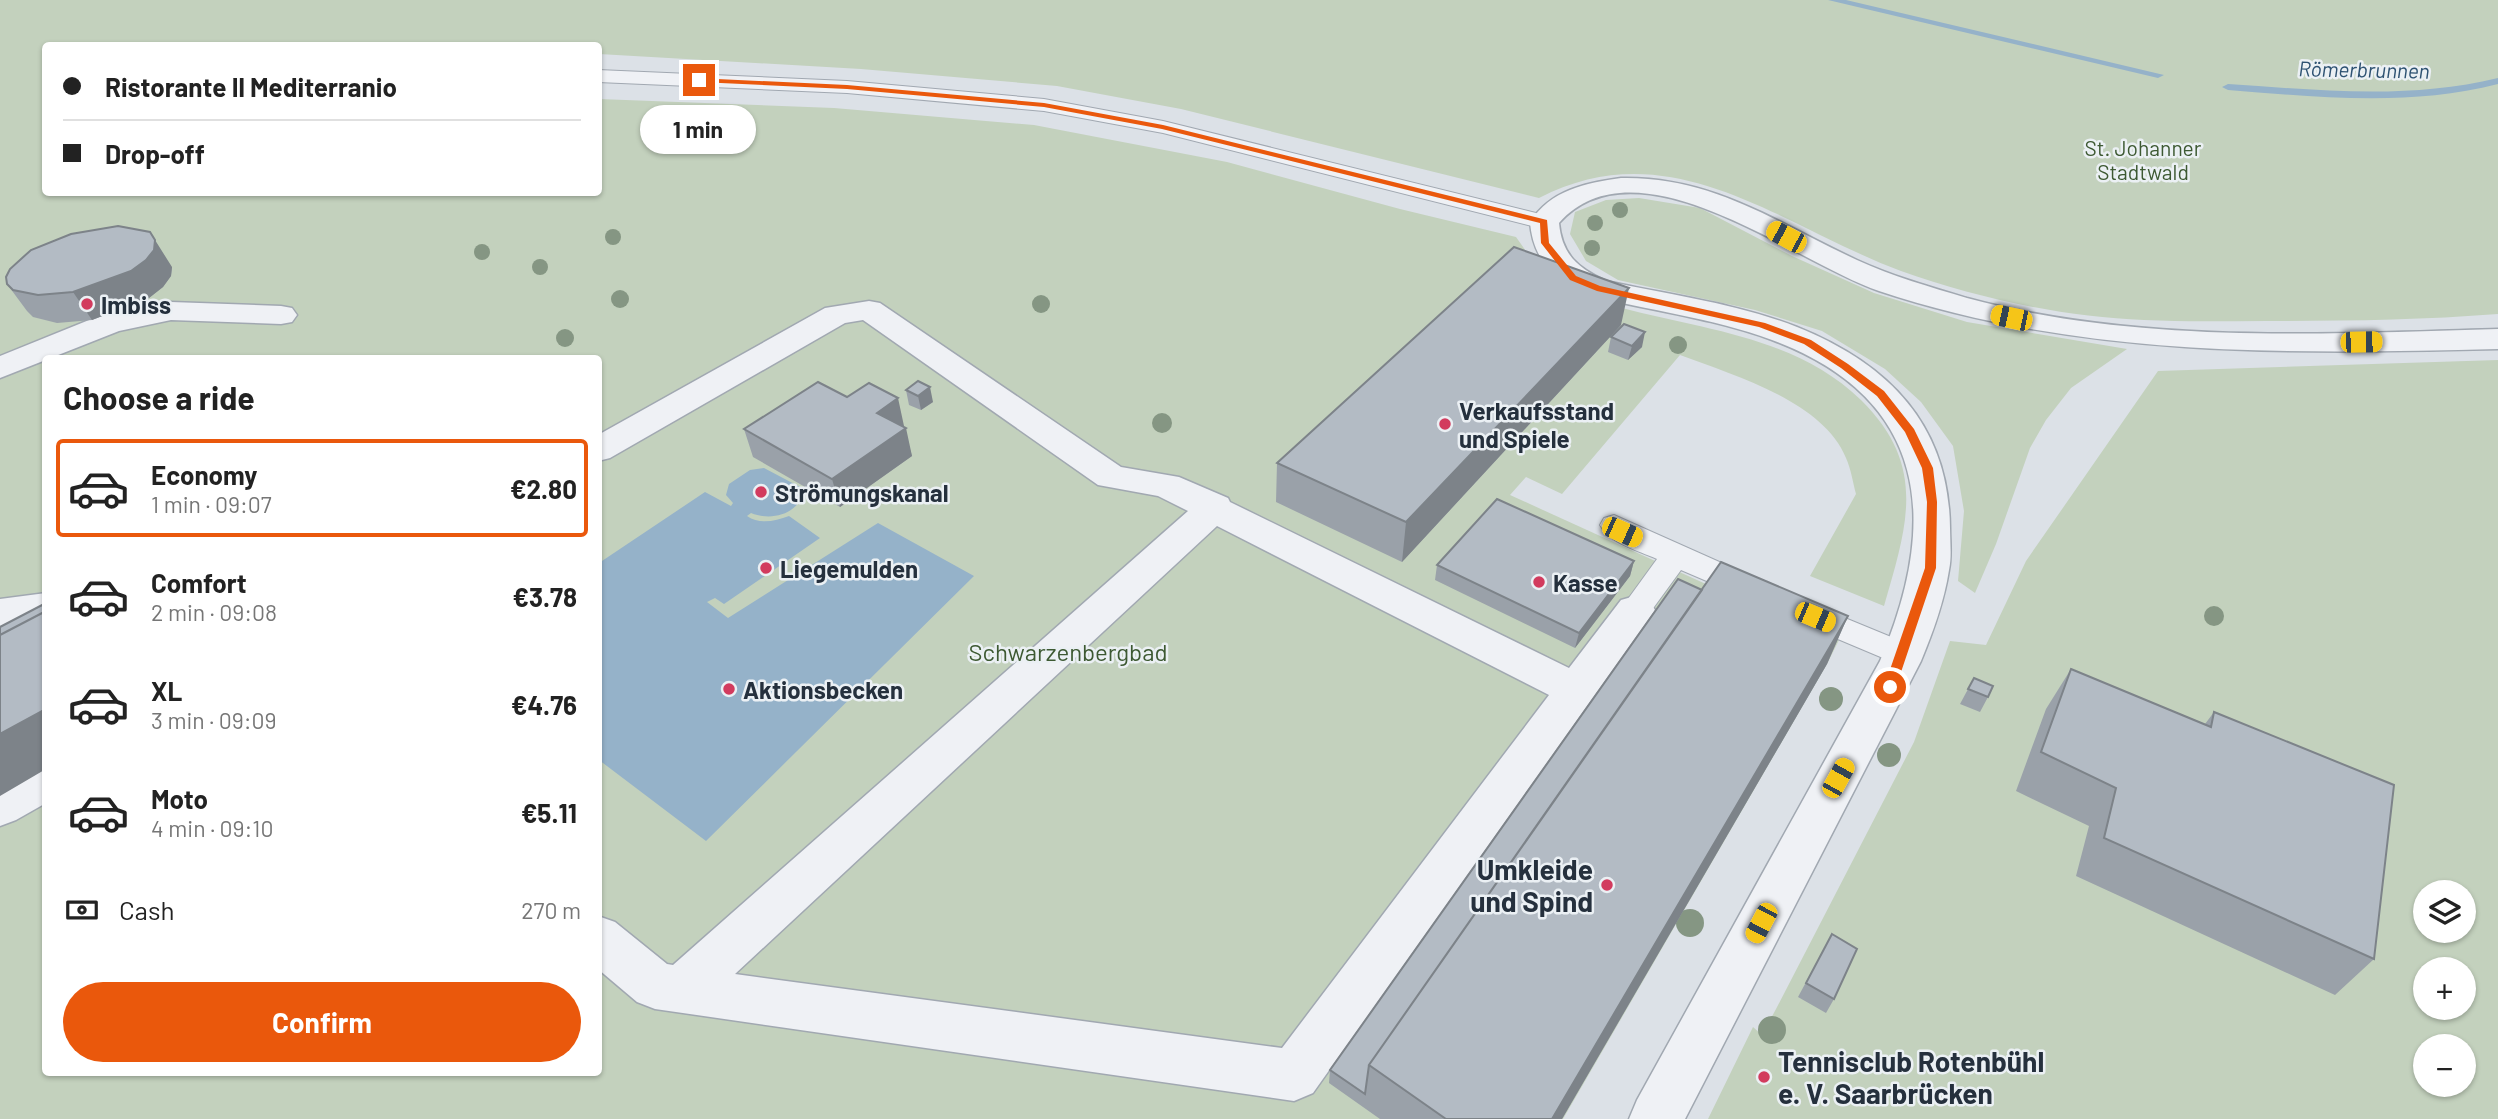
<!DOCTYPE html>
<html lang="en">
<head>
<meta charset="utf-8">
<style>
  :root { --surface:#fff; --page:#f6f6f6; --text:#222; --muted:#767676; --line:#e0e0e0; --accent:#ea580c }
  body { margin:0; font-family:Barlow,sans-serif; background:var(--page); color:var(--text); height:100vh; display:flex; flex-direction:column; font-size:26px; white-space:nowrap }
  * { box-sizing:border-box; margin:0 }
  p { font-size:23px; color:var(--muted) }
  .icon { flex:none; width:38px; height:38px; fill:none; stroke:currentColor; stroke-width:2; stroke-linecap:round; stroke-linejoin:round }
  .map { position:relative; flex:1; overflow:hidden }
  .panel { position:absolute; left:42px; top:355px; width:560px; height:721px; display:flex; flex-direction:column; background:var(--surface); border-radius:7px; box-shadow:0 2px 5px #0004 }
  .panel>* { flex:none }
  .top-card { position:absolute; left:42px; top:42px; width:560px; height:154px; border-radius:7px; box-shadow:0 2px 5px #0004; display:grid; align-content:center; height:154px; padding:0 21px; background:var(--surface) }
  .tools { position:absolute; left:2413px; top:880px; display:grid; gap:14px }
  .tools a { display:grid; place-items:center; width:63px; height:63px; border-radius:50%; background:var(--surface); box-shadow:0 2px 5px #0004; font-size:35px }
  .end { position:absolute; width:32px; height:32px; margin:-16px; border:9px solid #ea580c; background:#fff; box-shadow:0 0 0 4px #fff }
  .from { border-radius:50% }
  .bubble { position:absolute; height:49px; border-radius:24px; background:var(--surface); box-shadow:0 2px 5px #0004; font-size:23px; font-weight:700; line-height:49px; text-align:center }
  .car { position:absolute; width:21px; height:42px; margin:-21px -10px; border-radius:9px; box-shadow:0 0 5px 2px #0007; background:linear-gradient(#f5c518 24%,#345 0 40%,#f5c518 0 76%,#345 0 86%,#f5c518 0) }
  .top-card b { display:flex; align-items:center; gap:24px; height:66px; font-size:26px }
  .top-card b+b { border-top:2px solid var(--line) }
  .top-card i { width:18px; height:18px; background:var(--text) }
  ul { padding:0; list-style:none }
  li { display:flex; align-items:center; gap:21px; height:98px; margin:0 14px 10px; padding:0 7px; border:4px solid transparent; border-radius:7px }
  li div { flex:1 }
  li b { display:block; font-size:26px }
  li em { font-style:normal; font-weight:700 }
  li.on { border-color:var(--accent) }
  li>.icon { width:63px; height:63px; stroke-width:1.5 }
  h2 { padding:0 21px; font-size:32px; line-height:84px }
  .pay { display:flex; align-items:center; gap:18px; height:77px; padding:0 21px; font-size:26px }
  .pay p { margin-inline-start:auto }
  .cta { display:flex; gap:14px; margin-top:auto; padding:14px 21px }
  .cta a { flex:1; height:80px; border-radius:42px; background:var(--accent); color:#fff; font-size:28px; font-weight:700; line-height:80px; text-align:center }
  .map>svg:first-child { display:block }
  .green { fill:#c3d1bd; fill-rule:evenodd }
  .water { fill:#95b2c9 }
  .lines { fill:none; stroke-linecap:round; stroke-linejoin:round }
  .stream { fill:#95b2c9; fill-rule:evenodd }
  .lane-casing { stroke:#a1a8b1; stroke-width:2 }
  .street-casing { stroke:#a1a8b1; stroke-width:3 }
  .lane { fill:#eff1f5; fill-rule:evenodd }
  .street { fill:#eff1f5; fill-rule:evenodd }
  .tree { fill:#859683 }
  .wall { fill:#9aa1a9 }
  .shaded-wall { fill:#7d8389 }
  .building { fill:#b3bbc4; stroke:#7d8389; stroke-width:2 }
  .route { fill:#ea580c }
  .poi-dot { fill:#d23b5e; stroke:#ebf0f4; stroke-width:2.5 }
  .labels { text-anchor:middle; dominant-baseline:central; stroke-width:5; stroke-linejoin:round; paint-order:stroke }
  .far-water-label { font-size:21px; font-style:italic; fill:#2e5272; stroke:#ebf0f4 }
  .far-park-label { font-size:21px; fill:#3d5932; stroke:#ebf0f4 }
  .poi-label { font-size:24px; font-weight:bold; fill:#25303d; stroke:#ebf0f4; text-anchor:start }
  .park-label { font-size:24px; fill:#3d5932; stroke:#ebf0f4 }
  .near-poi-label { font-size:28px; font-weight:bold; fill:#25303d; stroke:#ebf0f4; text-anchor:end }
</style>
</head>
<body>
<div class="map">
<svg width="2498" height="1119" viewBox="0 0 2498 1119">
  <rect width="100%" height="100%" fill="#dce1e7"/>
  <path class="green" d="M0 0H2498V314C2421 320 2343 321 2266 321 2225 321 2184 322 2144 320 2063 317 1977 298 1901 271 1780 226 1672 129 1539 198L1181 109 1057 86 861 69 599 54 598 46H46V192H598L599 99 834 108 1034 125 1227 162 1400 209 1516 237C1524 248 1532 261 1541 271 1563 293 1594 300 1622 308 1705 330 1796 337 1861 400 1928 466 1907 526 1884 606L1810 576 1856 494C1853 483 1851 469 1846 458 1823 401 1733 375 1680 355L1562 494 1526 477 1510 495 1719 590 1839 640 1827 664 1563 1119H0ZM46 359H598V1073H46Z
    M1639 198 1700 208 1792 256 1874 293 1967 322 2127 349 2071 388 2046 420 2030 448 1996 544 1975 593 1958 581 1964 511 1953 446 1921 402 1885 369 1822 331 1755 310 1618 280 1586 261 1570 234 1575 212 1606 200Z
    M2498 360V1119H1708L1753 1027 1762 1035 1776 1009 1914 742 1950 641 1986 645 2026 561 2158 371ZM2426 892H2464V931H2426ZM2426 970H2464V1008H2426ZM2426 1046H2464V1085H2426Z"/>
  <path class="water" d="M764 468 800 487 804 493C796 515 771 521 751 513L747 516C760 525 775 521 789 516L820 538 724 604 715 598 707 602 728 618 878 523 974 576 706 841 599 760V563L705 492 731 506 733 503 726 495 729 484 750 470Z"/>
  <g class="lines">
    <path class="stream" d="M1828 0H1846L2164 75 2158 78Z
      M2498 78V84C2408 107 2319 97 2228 90L2222 87 2228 84C2319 90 2408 100 2498 78Z"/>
    <defs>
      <path id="lane" d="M598 70 847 81 1044 99 1163 121 1552 217 1555 222 1552 227 1544 229 1163 133 1044 111 847 93 598 82Z
        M1614 515 1762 581 1766 589 1762 597 1751 600 1681 570 1646 618 1635 621 1624 618 1620 610 1657 559C1637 550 1611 544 1600 525L1604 518Z
        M1806 602 1913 646 1918 654 1913 662 1902 666 1795 621 1791 613 1795 605Z"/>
      <path id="street" d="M1621 178C1713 176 1777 223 1857 260 1892 276 1930 287 1967 298 2136 344 2325 334 2498 329V349C2289 354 2080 358 1879 291 1796 263 1637 135 1559 223 1562 255 1578 268 1606 281 1670 295 1736 303 1797 327 1889 364 1949 425 1950 528 1950 542 1952 556 1949 570 1944 602 1933 632 1921 661L1685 1119H1629L1637 1100 1880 661C1939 522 1930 399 1772 340 1712 318 1648 310 1586 295 1553 279 1533 259 1530 222 1551 190 1585 183 1621 178Z
        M869 301 880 303 1121 467 1179 477 1228 498 1230 502 1569 668 1621 600 1635 596 1649 600 1655 610 1313 1093 1294 1101 655 1009 637 1002 598 969V916L615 922 667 964 673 965 1188 511 1158 496 1098 485 863 320 845 323 610 458 598 461V435L825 308ZM1217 526 1549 695 1282 1048 735 974Z
        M171 302 281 306 292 308 297 315 292 322 281 324 171 320 119 331 0 378V356L99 316Z
        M46 593V621L0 627V599Z
        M46 763V803L16 820 0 826V785Z"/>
    </defs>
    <use href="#lane" class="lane-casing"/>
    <use href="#street" class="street-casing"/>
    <use href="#lane" class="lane"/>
    <use href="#street" class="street"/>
  </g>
  <g class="tree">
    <circle cx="1620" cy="210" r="8"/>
    <circle cx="1595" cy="223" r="8"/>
    <circle cx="613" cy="237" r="8"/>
    <circle cx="1592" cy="248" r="8"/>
    <circle cx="482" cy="252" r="8"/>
    <circle cx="540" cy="267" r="8"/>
    <circle cx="620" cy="299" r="9"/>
    <circle cx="1041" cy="304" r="9"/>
    <circle cx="565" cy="338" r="9"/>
    <circle cx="1678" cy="345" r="9"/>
    <circle cx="1162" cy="423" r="10"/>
    <circle cx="2214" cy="616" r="10"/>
    <circle cx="1831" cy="699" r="12"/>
    <circle cx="1889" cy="755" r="12"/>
    <circle cx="1690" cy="923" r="14"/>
    <circle cx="1772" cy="1030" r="14"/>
  </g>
  <path class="wall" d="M172 267 171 276 163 287 149 298 92 320 57 323 33 317 27 311 7 284Z
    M1621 325 1402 562 1276 502 1277 463Z
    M1611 337 1642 347 1628 360 1608 352Z
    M906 390 933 402 921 410 909 405Z
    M903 426 912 456 840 507 753 457 744 429Z
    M1634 561 1630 576 1575 648 1435 580 1437 565Z
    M1702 590 1848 616 1827 664 1562 1119H1380L1329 1083 1330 1070Z
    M2071 669 2205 724 2214 712 2374 959 2335 995 2076 876 2089 826 2016 791 2046 709Z
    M1974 678 1988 697 1980 712 1960 704Z
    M1832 934 1834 999 1826 1013 1798 997Z"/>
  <path class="shaded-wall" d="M155 240 172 267 171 276 163 287 149 298 92 320 73 292Z
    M1629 288 1621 325 1402 562 1406 522Z
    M1645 332 1642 347 1628 360 1632 346Z
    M930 387 933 402 921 410 918 396Z
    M898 398 904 426 884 441 877 413Z
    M906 428 912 456 840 507 832 479Z
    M1634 561 1630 576 1575 648 1579 633Z
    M1848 616 1827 664 1562 1119H1552Z
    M46 709V769L0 796V734Z"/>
  <path class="building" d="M118 226 150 232 155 240 154 250 146 260 131 271 73 292 38 295 13 290 7 284 6 277 10 269 31 250 71 234Z
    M1514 247 1629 288 1406 522 1277 463Z
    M1624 324 1645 332 1632 346 1611 337Z
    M918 381 930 387 918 396 906 390Z
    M818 382 847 397 869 383 898 398 877 413 906 428 832 479 744 429Z
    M1497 499 1634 561 1579 633 1437 565Z
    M1721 562 1848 616 1552 1119H1446L1369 1065Z
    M1678 579 1702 590 1369 1065 1365 1094 1330 1070Z
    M46 603V611L0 635V627Z
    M46 611V709L0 734V635Z
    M2071 669 2211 727 2214 712 2394 785 2374 959 2104 838 2116 788 2041 752Z
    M1974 678 1993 686 1988 697 1968 689Z
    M1832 934 1857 949 1834 999 1806 983Z"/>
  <path class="route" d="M696 78 847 85 1044 103 1163 125 1547 220 1549 243 1576 276 1600 286 1765 323 1811 340 1848 364 1884 391 1914 429 1933 468 1937 502 1936 568 1896 687 1890 691 1884 687 1925 568 1927 502 1922 468 1905 432 1877 396 1841 368 1804 344 1759 327 1597 291 1570 280 1541 243 1540 223 1162 129 1044 107 847 89 699 82Z"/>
  <g class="poi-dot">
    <circle cx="87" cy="304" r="7"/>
    <circle cx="1445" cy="424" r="7"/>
    <circle cx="761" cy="492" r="7"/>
    <circle cx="766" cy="568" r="7"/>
    <circle cx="1539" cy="582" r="7"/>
    <circle cx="729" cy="689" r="7"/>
    <circle cx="1607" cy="885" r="7"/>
    <circle cx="1764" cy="1077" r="7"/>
  </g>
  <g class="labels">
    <g class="far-water-label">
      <text transform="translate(2364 69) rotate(1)">Römerbrunnen</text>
    </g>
    <g class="far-park-label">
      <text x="2143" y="147">St. Johanner<tspan x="2143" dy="24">Stadtwald</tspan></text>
    </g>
    <g class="poi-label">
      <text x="101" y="304">Imbiss</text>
      <text x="1459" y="410">Verkaufsstand<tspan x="1459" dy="28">und Spiele</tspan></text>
      <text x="775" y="492">Strömungskanal</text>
      <text x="780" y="568">Liegemulden</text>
      <text x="1553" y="582">Kasse</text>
      <text x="743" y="689">Aktionsbecken</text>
    </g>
    <g class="park-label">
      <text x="1068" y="651">Schwarzenbergbad</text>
    </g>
    <g class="near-poi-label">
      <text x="1593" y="869">Umkleide<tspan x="1593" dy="32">und Spind</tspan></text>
      <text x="1778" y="1061" text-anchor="start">Tennisclub Rotenbühl<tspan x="1778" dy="32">e. V. Saarbrücken</tspan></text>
    </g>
  </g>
</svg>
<div class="tools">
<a><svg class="icon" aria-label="layers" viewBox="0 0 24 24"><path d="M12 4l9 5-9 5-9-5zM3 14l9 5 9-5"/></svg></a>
<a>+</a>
<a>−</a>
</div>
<i class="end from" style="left:1890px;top:687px"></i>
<i class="end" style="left:699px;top:80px"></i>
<div class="bubble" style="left:640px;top:105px;width:116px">1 min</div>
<i class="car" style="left:1786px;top:237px;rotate:298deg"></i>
<i class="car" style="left:2011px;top:318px;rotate:282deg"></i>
<i class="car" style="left:2361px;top:342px;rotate:89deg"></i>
<i class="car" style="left:1622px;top:532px;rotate:114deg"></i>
<i class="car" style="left:1815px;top:617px;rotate:113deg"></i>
<i class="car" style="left:1838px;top:778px;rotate:29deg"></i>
<i class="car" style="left:1761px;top:923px;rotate:208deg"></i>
<div class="top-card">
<b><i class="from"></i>Ristorante Il Mediterranio</b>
<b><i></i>Drop-off</b>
</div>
<section class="panel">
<h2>Choose a ride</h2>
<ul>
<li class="on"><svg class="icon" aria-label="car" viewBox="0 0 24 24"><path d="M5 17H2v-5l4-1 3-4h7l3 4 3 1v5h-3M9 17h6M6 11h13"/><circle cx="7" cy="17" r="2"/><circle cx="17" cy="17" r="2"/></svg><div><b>Economy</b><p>1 min · 09:07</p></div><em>€2.80</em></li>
<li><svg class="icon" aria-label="car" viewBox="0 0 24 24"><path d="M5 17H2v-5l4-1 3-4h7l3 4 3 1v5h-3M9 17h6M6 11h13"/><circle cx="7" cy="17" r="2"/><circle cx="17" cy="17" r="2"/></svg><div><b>Comfort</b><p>2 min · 09:08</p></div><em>€3.78</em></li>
<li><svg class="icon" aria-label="car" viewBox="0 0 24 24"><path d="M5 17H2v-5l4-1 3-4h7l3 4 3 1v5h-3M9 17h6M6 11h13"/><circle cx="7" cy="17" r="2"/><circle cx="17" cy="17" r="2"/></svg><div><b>XL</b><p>3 min · 09:09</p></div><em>€4.76</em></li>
<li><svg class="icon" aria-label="car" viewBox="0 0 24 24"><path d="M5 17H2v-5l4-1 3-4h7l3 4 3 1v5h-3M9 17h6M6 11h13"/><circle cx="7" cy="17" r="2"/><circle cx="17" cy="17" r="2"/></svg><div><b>Moto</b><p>4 min · 09:10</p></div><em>€5.11</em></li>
</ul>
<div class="pay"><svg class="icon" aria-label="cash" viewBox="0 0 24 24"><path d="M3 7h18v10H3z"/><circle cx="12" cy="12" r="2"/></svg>Cash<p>270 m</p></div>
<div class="cta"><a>Confirm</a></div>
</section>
</div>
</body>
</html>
